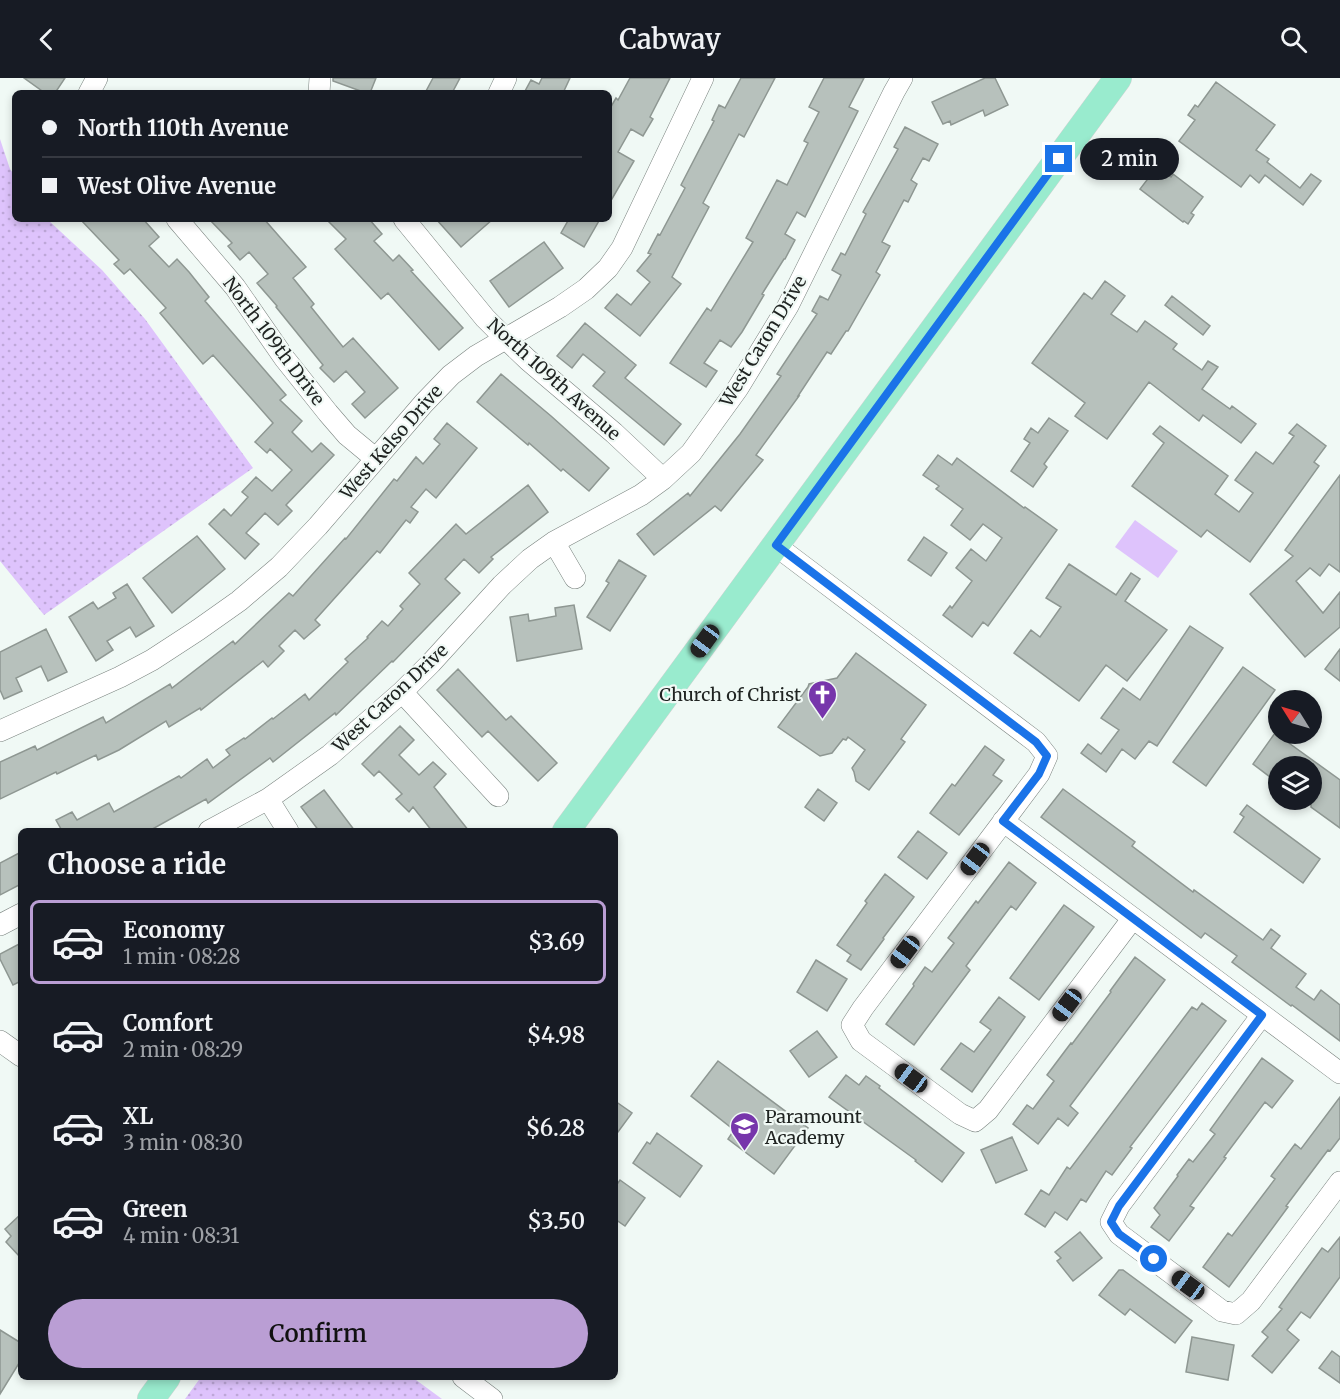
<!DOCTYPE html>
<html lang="en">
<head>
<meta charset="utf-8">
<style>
  :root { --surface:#171b24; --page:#242831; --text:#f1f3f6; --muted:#9ea1a6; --line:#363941; --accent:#ba9ed4 }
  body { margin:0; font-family:Merriweather,serif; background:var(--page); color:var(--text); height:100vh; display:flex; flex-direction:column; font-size:22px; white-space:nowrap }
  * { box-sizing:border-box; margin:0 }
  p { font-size:20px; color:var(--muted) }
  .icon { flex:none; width:33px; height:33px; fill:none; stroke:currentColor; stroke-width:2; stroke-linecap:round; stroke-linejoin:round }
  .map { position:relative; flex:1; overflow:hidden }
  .details { position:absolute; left:18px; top:750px; width:600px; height:552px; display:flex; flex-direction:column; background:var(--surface); border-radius:9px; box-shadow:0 3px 9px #0003 }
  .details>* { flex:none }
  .guide { position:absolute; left:12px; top:12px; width:600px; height:132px; border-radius:9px; box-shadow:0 3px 9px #0003; display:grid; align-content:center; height:132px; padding:0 30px; background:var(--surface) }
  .needle { width:39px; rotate:307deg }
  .controls { position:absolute; left:1268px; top:612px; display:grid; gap:12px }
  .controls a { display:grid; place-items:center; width:54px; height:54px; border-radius:50%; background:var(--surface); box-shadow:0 3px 9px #0003; font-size:30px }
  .end { position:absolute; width:27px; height:27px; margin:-14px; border:8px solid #1a73e8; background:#fff; box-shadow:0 0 0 3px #fff }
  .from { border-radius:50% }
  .bubble { position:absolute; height:42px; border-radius:21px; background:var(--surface); box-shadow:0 3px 9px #0003; font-size:20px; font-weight:600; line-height:42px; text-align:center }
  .car { position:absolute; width:18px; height:36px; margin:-18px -9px; border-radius:8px; box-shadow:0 0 4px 2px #0007; background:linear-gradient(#222 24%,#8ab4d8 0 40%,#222 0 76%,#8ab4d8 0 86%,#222 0) }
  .guide b { display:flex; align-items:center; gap:21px; height:57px; font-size:22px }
  .guide b+b { border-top:2px solid var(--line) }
  .guide i { width:15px; height:15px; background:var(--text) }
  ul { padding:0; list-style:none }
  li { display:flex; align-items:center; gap:18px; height:84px; margin:0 12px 9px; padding:0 18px; border:3px solid transparent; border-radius:9px }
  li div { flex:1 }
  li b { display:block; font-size:22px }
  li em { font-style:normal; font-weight:600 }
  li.selected { border-color:var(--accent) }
  li>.icon { width:54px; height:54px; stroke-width:1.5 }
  h2 { padding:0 30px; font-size:27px; line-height:72px }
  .primary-button { display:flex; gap:12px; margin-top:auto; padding:12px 30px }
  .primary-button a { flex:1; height:69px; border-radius:36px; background:var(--accent); color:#111; font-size:24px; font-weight:600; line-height:69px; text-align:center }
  header { display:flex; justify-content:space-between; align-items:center; height:78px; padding:0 30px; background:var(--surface); font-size:27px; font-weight:600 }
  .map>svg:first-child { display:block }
  .grass { fill:url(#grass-dots) }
  .pitch { fill:#dec3fc }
  .building { fill:#b7c1bc; stroke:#8e9792; stroke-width:1.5 }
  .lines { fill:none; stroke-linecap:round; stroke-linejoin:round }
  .minor-casing { stroke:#7a837f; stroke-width:22 }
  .major-casing { stroke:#d2d3d3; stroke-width:28 }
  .minor { stroke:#fff; stroke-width:21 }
  .major { stroke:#99ebce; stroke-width:27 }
  .route { stroke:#1a73e8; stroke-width:8 }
  .labels { text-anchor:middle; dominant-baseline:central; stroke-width:4.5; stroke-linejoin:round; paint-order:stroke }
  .street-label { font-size:18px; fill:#202422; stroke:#f0f9f5 }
  .poi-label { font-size:18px; fill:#202422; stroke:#f0f9f5; text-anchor:end }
</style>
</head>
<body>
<header><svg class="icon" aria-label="back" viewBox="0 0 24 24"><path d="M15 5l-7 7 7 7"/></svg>Cabway<svg class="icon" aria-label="search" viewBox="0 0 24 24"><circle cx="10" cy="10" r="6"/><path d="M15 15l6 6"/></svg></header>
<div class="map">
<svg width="1340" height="1321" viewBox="0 0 1340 1321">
  <defs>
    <pattern id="grass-dots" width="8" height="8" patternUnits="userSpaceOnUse" patternTransform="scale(1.5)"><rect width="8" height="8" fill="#dec3fc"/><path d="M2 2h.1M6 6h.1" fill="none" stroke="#bea7d8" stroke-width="1.8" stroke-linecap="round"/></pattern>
  </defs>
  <rect width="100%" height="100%" fill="#f0f9f5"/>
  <path class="grass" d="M0 61 10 91 15 98V141H47L102 192 145 241 253 390 44 537 0 483Z
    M201 1299H412L442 1321H185Z"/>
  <path class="pitch" d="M1135 442 1178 473 1158 500 1115 469Z"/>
  <path class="building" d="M24 0H65L55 15H45Z
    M333 0H376L370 15H366L333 3Z
    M433 0H460L452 15H425Z
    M542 0H570L563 15H524L531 2 539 6Z
    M630 0H670L650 39 653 41 643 58 631 51 618 74 634 83 609 126V32L616 20 618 22Z
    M741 0H775L744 59 739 56 703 125 709 129 672 199 681 206 640 258 605 230 617 216 631 227 650 204 637 193 651 176 648 175 658 156 660 157 685 110 681 107 714 43 712 42 719 27 725 30Z
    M824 0H864L849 29 858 33 805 139 797 134 785 156 795 162 785 181H784L762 216 764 217 742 254 731 269 720 262 704 285 717 293 706 309 670 285 707 230 711 233 753 164 746 160 777 102 787 107 808 65 804 63 819 34 809 29Z
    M985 0H995L1008 27 985 38 983 32 951 47 950 43 943 46 932 24Z
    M1216 4 1275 47 1256 72 1269 81 1267 84 1300 110 1311 96 1321 103 1303 127 1265 97 1259 105 1250 97 1241 109 1179 63 1195 42 1188 37 1195 27 1198 29Z
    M905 49 938 66 929 83 923 80 911 102 917 106 908 124 904 122 882 164 890 168 876 194 880 197 848 253H846L831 276 827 274 798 318H799L756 377 763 382 721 433 715 428 654 477 637 456 688 415 690 418 740 356 781 298 777 296 817 236 812 233 820 218 828 222 841 197 832 192 841 175 845 177 866 136 863 134 898 71 894 69Z
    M1157 89 1171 99 1173 96 1203 119 1191 135 1194 137 1188 146 1184 143 1183 144 1140 111Z
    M80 141H143L159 159 149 168 169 189 177 181 189 194 209 219 205 223 286 317 280 322 302 343 292 354 312 374 321 365 334 377 286 427 292 433 278 447 265 435 246 455 259 466 245 481 209 446 224 431 231 438 248 419 242 414 256 399 272 413 292 392 270 371 267 375 255 364 273 345 213 277 203 286 160 235 166 230 130 191 124 196 114 186 119 182Z
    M209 141H264L306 189 293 200 314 226 311 229 343 269 353 260 398 310 365 340 352 326 365 314 346 293 334 304 320 290 323 287 276 229 277 228 257 205 268 196 249 174 240 182 228 168 232 165Z
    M326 141H369L382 156 374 163 393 183 399 177 413 192 411 193 463 250 439 272 388 215 381 221 335 171 346 161Z
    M436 141H493L461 169Z
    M569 141H600L584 169 561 155Z
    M544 164 563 190 509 229 490 203Z
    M1105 203 1125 218 1111 236 1137 254 1145 243 1177 266 1173 271 1202 292 1208 283 1218 289 1202 311 1230 331 1232 328 1256 346 1241 365 1203 337 1199 343 1149 304 1107 361 1075 338 1085 325 1032 285 1084 215 1092 221Z
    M1172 218 1210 248 1203 257 1165 227Z
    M585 245 636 287 625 300 681 346 664 367 593 308 605 294 583 276 572 290 557 278Z
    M501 296 551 338 609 390 589 413 563 391 561 393 529 365 528 367 477 324Z
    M1049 340 1068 353 1044 386 1047 389 1033 409 1011 393 1030 365 1024 361 1031 350 1038 355Z
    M447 345 477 370 436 420 426 411 411 429 418 434 410 445 406 442 380 475 377 473 315 542 320 547 304 561 295 552 279 568 284 573 268 589 263 583 201 632 200 630 169 649 166 643 119 672 98 682 96 677 57 696 56 694 0 721V684L35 668 37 672 103 639 106 645 170 606 172 610 233 563 235 566 289 515 293 518 345 460 346 461 394 401 397 403 416 379 423 386 440 366 434 361Z
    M1297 346 1326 368 1314 384 1319 388 1250 484 1207 452 1201 459 1132 408 1164 365 1153 356 1160 348 1228 398 1215 416 1239 434 1253 415 1235 402 1256 374 1273 386 1294 358 1289 355Z
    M938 377 952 387 957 380 1024 430 1025 429 1057 452 988 548 983 544 972 559 943 537 950 528 952 530 972 503 956 490 971 471 986 483 1002 460 983 446 970 462 951 447 963 431 936 411 939 408 923 397Z
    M1340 397V494L1329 486 1320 498 1310 490 1296 503 1323 535 1340 514V549L1305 579 1250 516 1293 478 1285 472Z
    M528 407 548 434 491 479 493 481 479 495 464 481 445 501 460 515 393 584 392 583 336 637 335 635 273 684 270 680 208 725 206 721 149 753H57L61 751 56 742 72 734 77 742 109 725 114 734 179 698 181 700 207 681 213 690 230 677 226 672 244 660 245 661 272 640 273 641 305 616 309 622 348 584 345 581 368 560 367 559 382 543 388 548 403 531 400 528 420 506 409 495 456 446 466 456Z
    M197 458 225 491 172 535 143 500Z
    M924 459 947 475 931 498 908 482Z
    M619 482 646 498 610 553 587 539 609 505 606 503Z
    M1069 486 1116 517 1131 495 1140 501 1125 523 1167 552 1127 603 1106 587 1079 623 1014 575 1031 552 1040 559 1061 529 1046 520Z
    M127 506 154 548 136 559 130 549 107 563 113 572 96 583 69 539 93 524 98 531 116 520 113 515Z
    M574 527 582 571 517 583 510 539 528 536 529 543 556 538 555 530Z
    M1190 548 1223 570 1157 668 1149 663 1135 681 1122 671 1106 694 1081 675 1088 666 1101 676 1119 652 1101 640 1123 610 1140 622Z
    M46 551 67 594 48 603 41 588 16 600 22 613 4 621 0 612V574Z
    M1340 571V603L1325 591Z
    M856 575 926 627 901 661 905 664 869 712 856 703 854 694 852 690 865 672 848 659 846 662 843 661 832 675 820 678 778 649 808 609 809 606 837 600Z
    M1243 589 1275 612 1206 708 1173 684Z
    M458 591 506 642 511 638 557 685 538 703 488 653 482 659 437 612Z
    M400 648 414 662 399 677 419 697 433 684 446 696 434 709 469 753H432L413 729 409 734 396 721 402 716 379 693 374 698 362 686Z
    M1275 655 1340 702V750L1311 729V688H1278V705L1253 686Z
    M985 668 1004 682 993 697 1002 703 959 757 930 735 952 706 955 708Z
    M818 711 837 725 824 743 805 729Z
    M1063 711 1135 764 1132 768 1193 814 1194 812 1263 862 1271 851 1280 858 1271 870 1306 896 1296 909 1314 922 1321 912 1340 927V963L1292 927 1291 928 1232 884 1237 878 1205 855 1201 860 1041 739Z
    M324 712 355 753H319L301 729Z
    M1247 727 1320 781 1303 805 1234 754 1244 739 1240 736Z
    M918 753 947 775 927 801 898 779Z
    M21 774V806L0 817V785Z
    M1009 784 1036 805 1016 832 1011 828 966 888 970 892 914 967 886 946 914 908 913 906 925 889 932 894 954 865 948 860 976 823 978 825Z
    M885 796 914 819 883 860 884 861 861 892 847 883 851 877 837 867 867 825 865 823Z
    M1064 827 1094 849 1039 922 1010 900Z
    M21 865V903L13 907 0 881V876Z
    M1135 879 1165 902 1070 1028 1078 1035 1068 1048 1058 1040 1038 1066 1013 1046 1027 1027 1033 1031 1054 1003 1047 997 1071 965 1072 966 1111 914 1110 913Z
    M816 882 847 901 827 933 797 914Z
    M999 919 1025 939 972 1014 941 991 961 965 974 974 991 952 980 944Z
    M1202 925 1226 943 1130 1069 1132 1070 1112 1097 1106 1093 1086 1124 1081 1121 1067 1142 1055 1134 1045 1149 1025 1136 1041 1112 1049 1117 1067 1089 1070 1091 1192 929 1197 932Z
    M817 953 837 979 809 999 790 973Z
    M1262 980 1293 1003 1272 1030 1265 1024 1224 1079 1226 1080 1190 1128 1194 1130 1169 1163 1151 1149 1160 1137 1154 1130 1178 1098 1177 1097 1189 1081 1193 1084 1215 1056 1210 1052Z
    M718 983 808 1050 774 1096 728 1061 734 1052 691 1018Z
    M846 997 859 1007 866 998 880 1008 879 1010 964 1075 942 1104 915 1083 916 1082 829 1019Z
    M1340 1019V1060L1330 1073 1328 1072 1286 1128 1288 1129 1229 1209 1203 1189 1228 1155 1232 1158 1275 1101 1271 1098 1295 1066 1301 1071Z
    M615 1023 632 1035 615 1058Z
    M657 1055 702 1088 680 1119 633 1085 647 1064 650 1066Z
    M1012 1059 1027 1092 996 1105 981 1072Z
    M620 1102 645 1120 625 1148 615 1141V1109Z
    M21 1136V1180L6 1164 11 1158 5 1151Z
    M1080 1154 1102 1180 1073 1203 1057 1183 1061 1180 1055 1174Z
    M1340 1159V1199L1310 1240 1301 1234 1287 1252 1299 1262 1272 1295 1252 1278 1268 1259 1262 1254 1282 1231 1279 1229 1322 1170 1328 1174Z
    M1119 1192H1123L1192 1243 1175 1265 1130 1231 1125 1237 1099 1217Z
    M0 1252 21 1265V1282L0 1316Z
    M1192 1259 1234 1267 1228 1302 1186 1294Z
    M1332 1273 1340 1279V1305L1319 1290Z"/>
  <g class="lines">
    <defs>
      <path id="minor" d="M89 15 97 0
        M319 15 320 0
        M499 15 506 0
        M177 141 235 209 285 281 328 335 347 357 376 381
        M404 141 485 240 505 260 528 282 614 355 663 401
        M554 464 575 500
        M775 467 1036 664 1047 678 1039 696 863 930 852 947 861 963 960 1036 975 1043 988 1032 1133 840
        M402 614 498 718
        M0 653 120 599 152 582 198 552 239 523 279 489 318 448 424 325 451 297 476 278 560 229 586 211 608 190 622 170 703 0
        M268 721 288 753
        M1003 743 1340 995
        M209 753 268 721 330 677 402 614 431 585 502 507 530 481 554 464 641 417 663 401 691 375 738 310 788 228 894 14 902 0
        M0 847 21 836
        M1262 937 1119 1128 1111 1144 1119 1156 1222 1233 1236 1236 1251 1223 1340 1104
        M0 963 21 978
        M463 1299 492 1321"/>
      <path id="major" d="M566 753 1118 0
        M151 1321 167 1299"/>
    </defs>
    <use href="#minor" class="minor-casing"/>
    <use href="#major" class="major-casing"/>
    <use href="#minor" class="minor"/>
    <use href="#major" class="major"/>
  </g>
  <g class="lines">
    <path class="route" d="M1059 81 776 467 1036 664 1047 678 1039 696 1003 743 1262 937 1119 1128 1111 1144 1119 1156 1154 1181"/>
  </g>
  <defs>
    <symbol id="church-pin" viewBox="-11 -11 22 30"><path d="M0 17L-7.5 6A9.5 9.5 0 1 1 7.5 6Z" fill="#7736ab" stroke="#f0f9f5"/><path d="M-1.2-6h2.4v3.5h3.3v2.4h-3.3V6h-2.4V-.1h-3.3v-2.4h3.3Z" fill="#fff"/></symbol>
    <symbol id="school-pin" viewBox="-11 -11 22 30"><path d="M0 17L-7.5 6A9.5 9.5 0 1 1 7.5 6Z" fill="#7736ab" stroke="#f0f9f5"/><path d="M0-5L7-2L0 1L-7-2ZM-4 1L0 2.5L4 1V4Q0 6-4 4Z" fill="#fff"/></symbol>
  </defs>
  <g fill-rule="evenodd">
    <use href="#church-pin" x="806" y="600" width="33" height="45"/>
    <use href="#school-pin" x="728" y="1032" width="33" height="45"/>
  </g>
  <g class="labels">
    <g class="street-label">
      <text transform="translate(274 263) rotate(53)">North 109th Drive</text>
      <text transform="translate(763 263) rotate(-59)">West Caron Drive</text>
      <text transform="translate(554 301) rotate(42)">North 109th Avenue</text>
      <text transform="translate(391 364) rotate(-49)">West Kelso Drive</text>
      <text transform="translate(390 620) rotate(-43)">West Caron Drive</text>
    </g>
    <g class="poi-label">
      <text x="801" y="616">Church of Christ</text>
      <text x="765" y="1038" text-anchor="start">Paramount<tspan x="765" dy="21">Academy</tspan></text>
    </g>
  </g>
</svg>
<div class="controls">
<a><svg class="needle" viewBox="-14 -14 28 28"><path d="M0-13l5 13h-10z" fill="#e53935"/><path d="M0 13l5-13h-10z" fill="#9ea1a6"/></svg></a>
<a><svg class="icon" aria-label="layers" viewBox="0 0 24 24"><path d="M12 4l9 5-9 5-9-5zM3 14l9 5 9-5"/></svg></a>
</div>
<i class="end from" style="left:1154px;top:1181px"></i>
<i class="end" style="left:1059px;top:81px"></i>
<div class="bubble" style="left:1080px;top:60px;width:99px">2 min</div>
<i class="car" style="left:705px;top:563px;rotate:216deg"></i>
<i class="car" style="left:975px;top:781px;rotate:217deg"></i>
<i class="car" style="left:905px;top:874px;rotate:217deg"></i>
<i class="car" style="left:1067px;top:927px;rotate:217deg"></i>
<i class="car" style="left:911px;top:1000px;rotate:306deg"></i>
<i class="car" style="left:1188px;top:1207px;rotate:306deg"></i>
<div class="guide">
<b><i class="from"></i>North 110th Avenue</b>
<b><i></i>West Olive Avenue</b>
</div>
<section class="details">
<h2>Choose a ride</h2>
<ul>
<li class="selected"><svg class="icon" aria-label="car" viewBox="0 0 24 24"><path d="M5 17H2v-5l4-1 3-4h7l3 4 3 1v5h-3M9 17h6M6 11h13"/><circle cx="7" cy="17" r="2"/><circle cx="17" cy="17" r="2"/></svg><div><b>Economy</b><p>1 min · 08:28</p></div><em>$3.69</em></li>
<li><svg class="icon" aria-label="car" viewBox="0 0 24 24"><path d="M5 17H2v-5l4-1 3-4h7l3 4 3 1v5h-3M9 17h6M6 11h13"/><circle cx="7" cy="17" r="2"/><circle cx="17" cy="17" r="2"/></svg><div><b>Comfort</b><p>2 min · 08:29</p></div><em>$4.98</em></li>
<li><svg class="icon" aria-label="car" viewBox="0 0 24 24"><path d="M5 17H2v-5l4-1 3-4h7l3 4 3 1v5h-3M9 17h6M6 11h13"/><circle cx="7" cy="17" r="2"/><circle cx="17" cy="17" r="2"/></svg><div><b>XL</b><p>3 min · 08:30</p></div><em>$6.28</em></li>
<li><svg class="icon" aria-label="car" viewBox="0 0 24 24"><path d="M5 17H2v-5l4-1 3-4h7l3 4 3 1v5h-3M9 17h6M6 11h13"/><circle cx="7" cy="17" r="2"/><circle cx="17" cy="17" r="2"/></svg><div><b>Green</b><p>4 min · 08:31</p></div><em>$3.50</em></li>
</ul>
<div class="primary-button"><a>Confirm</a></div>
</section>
</div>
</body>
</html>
